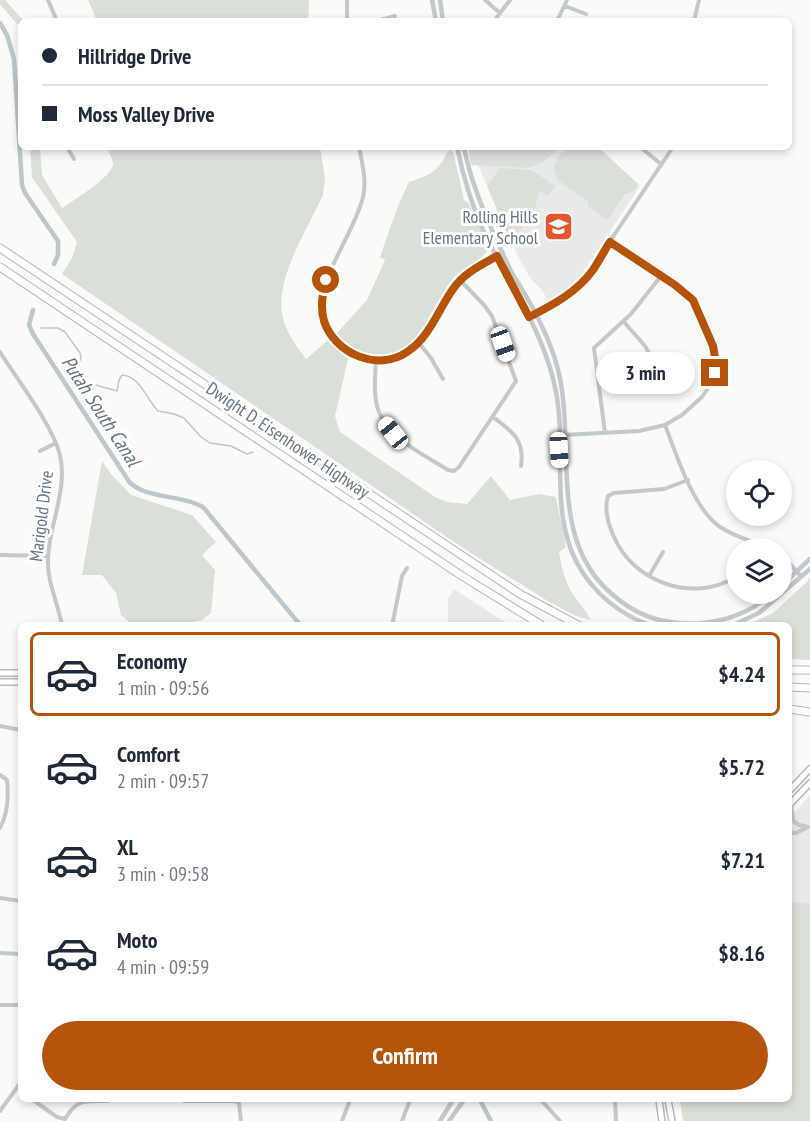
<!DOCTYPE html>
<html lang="en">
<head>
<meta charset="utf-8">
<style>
  :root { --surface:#fff; --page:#f2f2f3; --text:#1f2937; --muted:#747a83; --line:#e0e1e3; --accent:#b45309 }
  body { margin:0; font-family:"PT Sans Narrow",sans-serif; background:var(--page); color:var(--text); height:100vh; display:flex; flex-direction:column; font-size:22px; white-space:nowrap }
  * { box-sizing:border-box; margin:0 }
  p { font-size:20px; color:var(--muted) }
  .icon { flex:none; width:33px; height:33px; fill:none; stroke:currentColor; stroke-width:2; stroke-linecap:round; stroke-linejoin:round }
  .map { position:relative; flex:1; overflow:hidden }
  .sheet { position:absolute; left:18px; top:622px; width:774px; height:480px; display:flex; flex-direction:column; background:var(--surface); border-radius:9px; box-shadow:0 3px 9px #0003 }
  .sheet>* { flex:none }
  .top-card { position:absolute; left:18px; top:18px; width:774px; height:132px; border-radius:9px; box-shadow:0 3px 9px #0003; display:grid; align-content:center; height:132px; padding:0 24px; background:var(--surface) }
  .controls { position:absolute; left:726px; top:460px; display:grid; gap:12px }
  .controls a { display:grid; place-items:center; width:66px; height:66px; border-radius:50%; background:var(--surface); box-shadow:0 3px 9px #0003; font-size:30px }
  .end { position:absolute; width:27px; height:27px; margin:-14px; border:8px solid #b45309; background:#fff; box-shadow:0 0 0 3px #fff }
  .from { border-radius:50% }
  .bubble { position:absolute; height:42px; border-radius:21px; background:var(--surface); box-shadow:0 3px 9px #0003; font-size:20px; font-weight:800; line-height:42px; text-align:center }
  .car { position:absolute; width:18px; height:36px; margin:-18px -9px; border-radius:8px; box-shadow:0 0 4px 2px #0007; background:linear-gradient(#fff 24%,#345 0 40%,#fff 0 76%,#345 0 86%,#fff 0) }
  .top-card b { display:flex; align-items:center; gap:21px; height:57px; font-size:22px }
  .top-card b+b { border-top:2px solid var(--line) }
  .top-card i { width:15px; height:15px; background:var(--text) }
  ul { padding:10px 0 0; list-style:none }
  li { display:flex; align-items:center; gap:18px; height:84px; margin:0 12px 9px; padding:0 12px; border:3px solid transparent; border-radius:9px }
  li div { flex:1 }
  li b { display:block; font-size:22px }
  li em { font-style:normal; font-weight:800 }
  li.active { border-color:var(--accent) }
  li>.icon { width:54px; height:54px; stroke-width:1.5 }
  .button { display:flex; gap:12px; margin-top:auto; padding:12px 24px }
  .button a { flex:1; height:69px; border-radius:36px; background:var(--accent); color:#fff; font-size:24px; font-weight:800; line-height:69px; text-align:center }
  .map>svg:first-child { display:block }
  .built { fill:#e8e9e9 }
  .green { fill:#dadfd7 }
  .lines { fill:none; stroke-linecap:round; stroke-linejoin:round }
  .stream { stroke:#bbc7cb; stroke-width:1.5 }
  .canal { stroke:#bbc7cb; stroke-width:4.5 }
  .secondary-casing { stroke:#b3babf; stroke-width:8 }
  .motorway-casing { stroke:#b4b9bd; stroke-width:9 }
  .minor { stroke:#c3c8cc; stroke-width:4 }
  .tertiary { stroke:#c3c8cc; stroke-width:4.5 }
  .secondary { stroke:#fff; stroke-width:5 }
  .motorway { stroke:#fff; stroke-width:7 }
  .route { stroke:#b45309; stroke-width:8 }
  .labels { text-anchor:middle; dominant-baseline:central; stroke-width:6; stroke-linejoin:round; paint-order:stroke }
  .poi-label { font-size:18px; fill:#657683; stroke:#fff; text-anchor:end }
  .street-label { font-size:18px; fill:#657683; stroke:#fff }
  .water-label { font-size:20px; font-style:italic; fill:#60757c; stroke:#fff }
</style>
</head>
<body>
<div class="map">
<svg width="810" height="1121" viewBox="0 0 810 1121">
  <rect width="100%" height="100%" fill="#fafaf8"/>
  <path class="built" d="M561 147H598L640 186 582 273 567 288 548 300 541 289 530 278 518 256 478 165 527 168 542 163Z
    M454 589 500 619 511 625H448V599Z
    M810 795V904L789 901V819Z"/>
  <path class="green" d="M0 0H5L24 21H21V29L0 4Z
    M88 0H309V3L308 21H97Z
    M30 147H40L42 175 62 208C73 201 113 176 113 164 113 158 108 152 105 147H320L325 178 323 195C307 231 268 287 286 327 290 338 299 349 306 359L327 341 348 359 335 416 340 432 435 497 447 502 467 504 491 476 510 500 539 494 556 497 566 547 559 552C562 569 566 585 576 599 582 606 587 612 591 620L576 616 546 600 460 546 62 274 72 258 77 242 32 177Z
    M468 147H561L542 163 527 168 471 165Z
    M567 147H598L638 184 634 191 625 194 608 220 588 206V201C564 185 538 175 567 147Z
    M449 150 453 151 464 200 469 204 489 249C480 262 461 267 450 282 428 312 417 363 368 353 356 350 345 343 337 333L367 300 385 260 380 257 398 206 409 182C432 175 438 171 449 150Z
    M500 168 531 170 555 186 548 196 540 191 537 196 536 206 521 230 518 233 508 236 487 186Z
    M102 461 111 474 131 495 192 515 216 542 202 555 215 570 211 613 202 620 188 623 186 625H132L121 615 116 593 102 575H82Z
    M810 576V660L789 659V626L747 625 773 613 808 581Z
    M789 901 810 904V1121H683L680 1100H789Z"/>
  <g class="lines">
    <path class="stream" d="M41 328H58L65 332 80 353 81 358 77 369 85 382 117 391 119 380 122 375C140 376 147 400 158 411L174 414 184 418 201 437 210 443 231 446 247 454 253 452"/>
    <path class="canal" d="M0 23 7 35 14 59 22 185 25 193 58 241V255L54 264
      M33 310 29 325 33 334 130 483C151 500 180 494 203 507L301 626
      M480 1100 491 1121"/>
    <defs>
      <path id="secondary" d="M0 673H21
        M0 682H21
        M789 791 810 769
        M789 805 810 783
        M659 1100 662 1121
        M668 1100 672 1121"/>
      <path id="motorway" d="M0 248 520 594 580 626
        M0 267 462 576 543 626
        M789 670H810
        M789 687 810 688
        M789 709 810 712"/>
    </defs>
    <use href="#secondary" class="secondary-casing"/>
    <use href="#motorway" class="motorway-casing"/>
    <path class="minor" d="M48 0 57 21
      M485 0 500 13
      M565 6 586 14
      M347 21V0
      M377 21 395 16
      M494 21 510 0
      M557 21 567 0
      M648 21H654
      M694 21 699 0
      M67 147 74 159
      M359 147C362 163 367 180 363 197 351 248 282 315 354 354 369 363 391 362 406 353 431 338 438 308 454 287 466 271 485 262 503 253
      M640 147 661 164
      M529 317 557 302 584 280 673 147
      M624 322 645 346 653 360
      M419 343 431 358 443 379
      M0 352C17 379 53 426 60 455 68 489 49 525 48 559 47 583 58 602 62 626
      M376 360C375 377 373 397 379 412 389 439 425 455 448 470L454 471 459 467 516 381 492 316 484 305 460 280
      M493 417C512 431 525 440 521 466
      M665 425C677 456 693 508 720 527 735 537 755 542 771 549
      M605 433 594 348 631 314 661 276
      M563 435 639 431 665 425 682 415 702 397 710 385 715 373 716 363 713 346 693 300 675 285 610 242
      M40 451 56 443
      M688 480 664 489 614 493 608 496C604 509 608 524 614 537 634 583 693 603 736 577
      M0 555 48 556
      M782 556 801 576
      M649 576 663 552
      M392 626 402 576 407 568
      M0 726 21 730
      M0 775 7 780C9 797 8 813 0 828
      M791 804 793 821 799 825 808 827
      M789 833H796L808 827
      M0 898 21 901
      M0 953 21 954
      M0 1005H21
      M33 1100 57 1117 65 1119C77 1098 86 1101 108 1101
      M541 1100 560 1121
      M615 1100 616 1121
      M184 1101H234L239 1103 241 1121
      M0 1111 21 1082
      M342 1121 350 1100
      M402 1121 410 1100"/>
    <path class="tertiary" d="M432 0 436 21
      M440 0 443 21
      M457 147C463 176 471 203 483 230 508 283 545 332 556 392 567 448 549 510 577 563 593 593 620 615 652 626
      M464 147C470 180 483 211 497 241 503 253 508 267 515 278 531 303 546 331 555 359 580 436 543 537 613 595 629 609 649 619 670 622 706 628 744 618 772 594
      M782 585 810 559
      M782 593 810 569
      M731 626 759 613 781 594
      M440 1121 453 1100
      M449 1121 464 1100"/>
    <use href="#secondary" class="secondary"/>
    <use href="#motorway" class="motorway"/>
  </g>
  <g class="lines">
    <path class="route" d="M326 280C322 294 320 307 324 321 335 354 378 372 407 352 430 337 438 310 453 289 464 273 481 265 497 256L529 317C553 305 577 292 593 270 599 261 604 251 610 242L675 285 693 300 713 346 716 363 715 373"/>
  </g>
  <defs>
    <symbol id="school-square" viewBox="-11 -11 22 22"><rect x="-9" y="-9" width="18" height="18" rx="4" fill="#e4572e" stroke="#fff"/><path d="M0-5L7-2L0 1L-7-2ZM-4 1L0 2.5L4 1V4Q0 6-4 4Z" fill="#fff"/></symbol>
  </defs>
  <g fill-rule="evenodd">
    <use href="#school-square" x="542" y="210" width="33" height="33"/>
  </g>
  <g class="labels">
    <g class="poi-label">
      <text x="538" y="216">Rolling Hills<tspan x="538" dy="21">Elementary School</tspan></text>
    </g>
    <g class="street-label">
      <text transform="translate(288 440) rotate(34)">Dwight D. Eisenhower Highway</text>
      <text transform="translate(41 516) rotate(-83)">Marigold Drive</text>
    </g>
    <g class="water-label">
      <text transform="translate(101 411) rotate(57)">Putah South Canal</text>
    </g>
  </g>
</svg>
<div class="controls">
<a><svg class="icon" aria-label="locate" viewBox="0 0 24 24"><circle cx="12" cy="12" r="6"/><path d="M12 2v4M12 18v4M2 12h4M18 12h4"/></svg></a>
<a><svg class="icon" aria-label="layers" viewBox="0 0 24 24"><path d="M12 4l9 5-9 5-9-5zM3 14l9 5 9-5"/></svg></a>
</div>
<i class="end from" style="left:326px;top:280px"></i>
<i class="end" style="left:715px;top:373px"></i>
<div class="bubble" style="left:596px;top:352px;width:99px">3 min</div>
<i class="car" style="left:503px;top:344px;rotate:160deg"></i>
<i class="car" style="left:393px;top:433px;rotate:321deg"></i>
<i class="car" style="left:559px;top:450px;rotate:177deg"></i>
<div class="top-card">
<b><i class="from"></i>Hillridge Drive</b>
<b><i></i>Moss Valley Drive</b>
</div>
<section class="sheet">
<ul>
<li class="active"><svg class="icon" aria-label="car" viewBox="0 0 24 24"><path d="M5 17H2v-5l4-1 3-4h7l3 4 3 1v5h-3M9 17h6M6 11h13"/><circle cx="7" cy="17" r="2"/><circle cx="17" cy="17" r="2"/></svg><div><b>Economy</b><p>1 min · 09:56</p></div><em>$4.24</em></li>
<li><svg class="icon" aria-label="car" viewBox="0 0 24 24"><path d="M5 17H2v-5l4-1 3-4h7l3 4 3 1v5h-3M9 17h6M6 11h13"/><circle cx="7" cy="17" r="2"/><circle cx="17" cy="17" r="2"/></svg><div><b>Comfort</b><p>2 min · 09:57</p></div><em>$5.72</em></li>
<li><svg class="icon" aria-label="car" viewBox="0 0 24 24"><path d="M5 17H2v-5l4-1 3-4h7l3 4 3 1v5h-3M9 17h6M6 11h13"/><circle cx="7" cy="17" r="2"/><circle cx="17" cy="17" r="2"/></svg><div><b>XL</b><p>3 min · 09:58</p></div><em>$7.21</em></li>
<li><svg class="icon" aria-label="car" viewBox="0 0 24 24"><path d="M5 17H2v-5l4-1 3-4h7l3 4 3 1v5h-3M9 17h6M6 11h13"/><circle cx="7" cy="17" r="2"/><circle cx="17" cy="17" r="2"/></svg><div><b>Moto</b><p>4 min · 09:59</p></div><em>$8.16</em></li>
</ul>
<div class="button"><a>Confirm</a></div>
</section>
</div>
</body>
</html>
